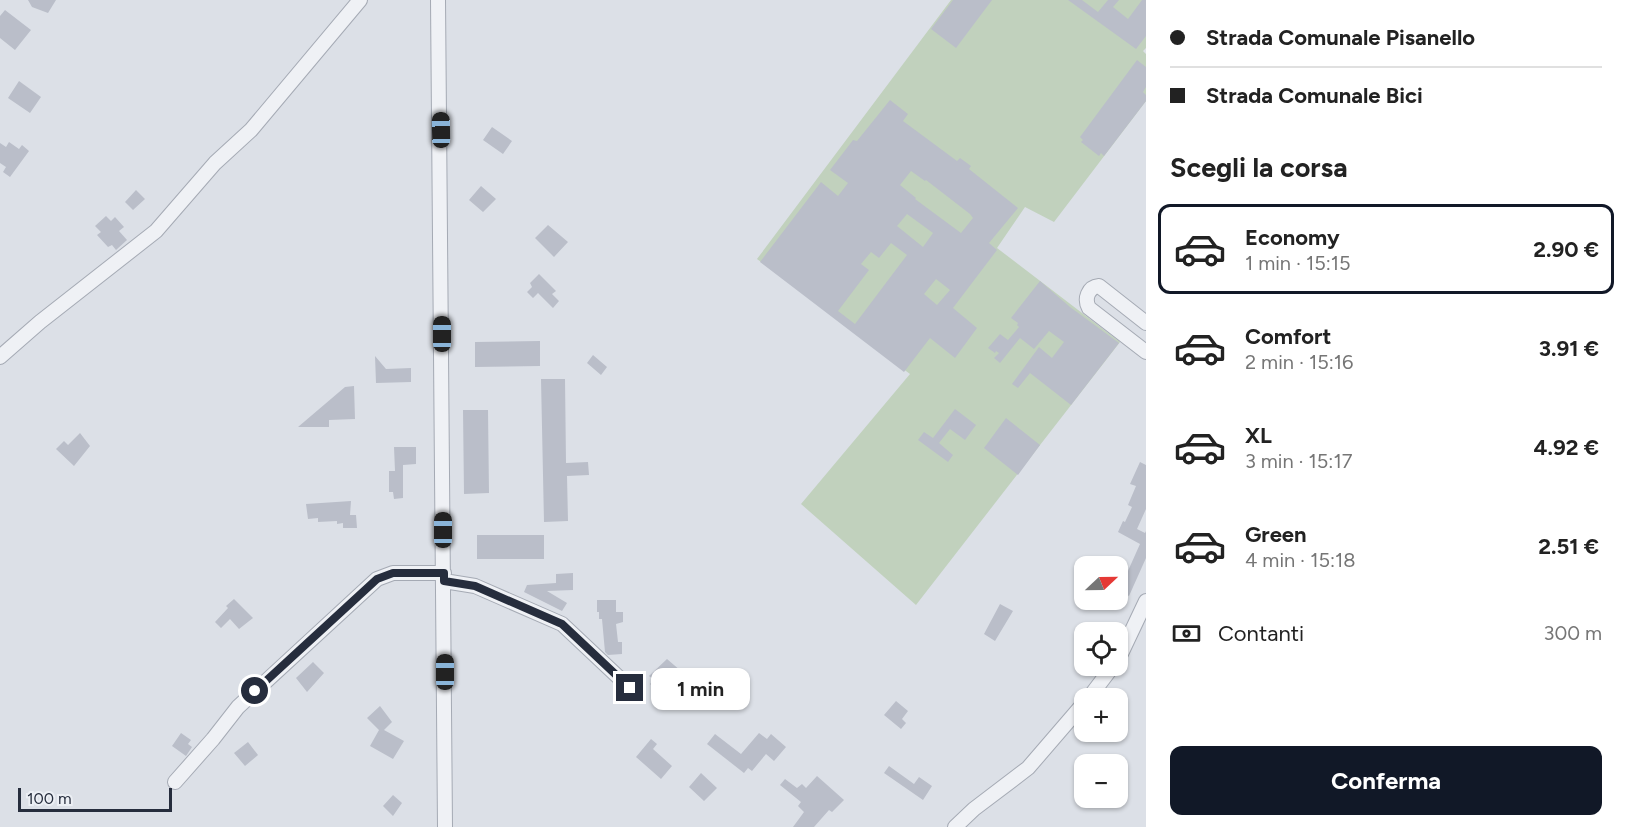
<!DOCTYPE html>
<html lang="it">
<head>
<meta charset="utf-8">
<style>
  :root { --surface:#fff; --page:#f2f2f2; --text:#222; --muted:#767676; --line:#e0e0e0; --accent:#111827 }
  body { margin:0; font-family:Figtree,sans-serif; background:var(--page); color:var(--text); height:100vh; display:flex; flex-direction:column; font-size:22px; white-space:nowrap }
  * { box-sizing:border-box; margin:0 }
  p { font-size:20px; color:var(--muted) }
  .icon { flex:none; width:33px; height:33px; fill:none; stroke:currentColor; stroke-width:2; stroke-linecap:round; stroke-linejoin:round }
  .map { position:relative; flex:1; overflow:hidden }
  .panel { display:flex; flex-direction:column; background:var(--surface); width:480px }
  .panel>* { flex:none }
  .top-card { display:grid; align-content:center; height:132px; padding:0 24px; background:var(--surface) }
  .needle { width:39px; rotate:68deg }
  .buttons { position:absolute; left:1074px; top:556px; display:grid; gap:12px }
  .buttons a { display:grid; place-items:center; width:54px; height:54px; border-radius:12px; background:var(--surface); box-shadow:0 2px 4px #0004; font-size:30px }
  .scale { position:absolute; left:18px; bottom:15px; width:154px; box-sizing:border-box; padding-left:6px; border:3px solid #262d3d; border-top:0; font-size:16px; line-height:21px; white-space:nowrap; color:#262d3d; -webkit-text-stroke:4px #eceff4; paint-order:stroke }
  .end { position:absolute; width:27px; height:27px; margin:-14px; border:8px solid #262d3d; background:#fff; box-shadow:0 0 0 3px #fff }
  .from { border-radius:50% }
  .bubble { position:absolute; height:42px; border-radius:12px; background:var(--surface); box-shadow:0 2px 4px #0004; font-size:20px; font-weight:700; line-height:42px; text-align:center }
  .car { position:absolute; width:18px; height:36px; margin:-18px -9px; border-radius:8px; box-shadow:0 0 4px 2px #0007; background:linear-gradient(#222 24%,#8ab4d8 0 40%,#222 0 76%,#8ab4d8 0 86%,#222 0) }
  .top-card b { display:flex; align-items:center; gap:21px; height:57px; font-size:22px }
  .top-card b+b { border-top:2px solid var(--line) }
  .top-card i { width:15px; height:15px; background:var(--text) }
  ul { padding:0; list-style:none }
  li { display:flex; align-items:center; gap:18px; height:90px; margin:0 12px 9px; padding:0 12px; border:3px solid transparent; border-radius:12px }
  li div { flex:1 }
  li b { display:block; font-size:22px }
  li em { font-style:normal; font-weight:700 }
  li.on { border-color:var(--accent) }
  li>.icon { width:54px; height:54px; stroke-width:1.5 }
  h2 { padding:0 24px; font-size:27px; line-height:72px }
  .pay { display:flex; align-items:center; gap:15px; height:66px; padding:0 24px; font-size:22px }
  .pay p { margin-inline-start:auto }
  .action { display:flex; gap:12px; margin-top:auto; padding:12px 24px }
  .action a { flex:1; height:69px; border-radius:12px; background:var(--accent); color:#fff; font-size:24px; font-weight:700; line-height:69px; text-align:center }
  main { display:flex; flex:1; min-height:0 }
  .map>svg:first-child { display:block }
  .green { fill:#c1d1bd }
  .building { fill:#babec9; fill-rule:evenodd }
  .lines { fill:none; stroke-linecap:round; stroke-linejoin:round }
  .minor-casing { stroke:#a5aab4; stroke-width:16 }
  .minor { stroke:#eff1f5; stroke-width:14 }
  .route { stroke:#262d3d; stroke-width:8 }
</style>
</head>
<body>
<main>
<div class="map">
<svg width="1146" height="827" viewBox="0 0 1146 827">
  <rect width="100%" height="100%" fill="#dce0e7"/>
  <path class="green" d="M951 0H1146V48L1143 51 1146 54V101L1054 222 1025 207 997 248 1120 342 916 605 801 504 910 374 757 259Z"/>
  <path class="building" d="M28 0H56L48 13 32 7Z
    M953 0H992L956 48 931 29Z
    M1068 0H1082L1098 12 1108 0H1119L1113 7 1128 19 1142 0H1146V36L1136 49Z
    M5 10 31 30 15 50 0 38V16Z
    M1137 60 1146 67V87L1143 92 1146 95V101L1104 156 1101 153 1099 156 1081 142 1083 140 1080 137Z
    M19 81 41 97 30 113 8 98Z
    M890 100 908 114 903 121 957 161 960 158 971 166 969 169 1018 208 989 243 997 250 953 308 977 328 955 358 930 338 904 372 760 262 821 182 838 196 848 183 830 170 853 140 857 141ZM911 171 925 181 926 180 970 214 973 218 961 233 915 199 916 198 900 185ZM907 214 933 233 923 247 897 226ZM891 243 907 255 855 324 838 311 869 270 861 264 871 252 879 258ZM936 279 950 290 937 305 924 294Z
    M492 127 512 141 503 154 483 140Z
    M9 142 19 149 22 145 29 151 10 177 3 172 6 167 0 163V143L6 147Z
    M481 186 496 199 483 212 469 200Z
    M136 190 145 199 133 210 125 202Z
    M106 216 111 221 115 217 124 227 119 231 127 240 116 250 112 245 108 247 97 235 101 232 95 226Z
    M548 225 568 242 554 257 535 238Z
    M539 274 556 291 552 294 559 301 553 308 538 293 533 298 527 292 532 287 530 283Z
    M1040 281 1070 307 1119 343 1071 405 1030 373 1018 388 1012 384 1039 347 1052 358 1064 342 1049 331 1034 349 1020 338 1000 363 994 358 999 353 996 351 995 353 988 348 1000 334 1008 340 1019 327 1017 325 1018 323 1011 318Z
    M540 341V366L475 367V342Z
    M593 355 607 367 601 375 587 363Z
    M375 356 386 369 411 368V382L376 383Z
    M541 379H565L566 463 588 462 589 475 567 476 568 521 544 522Z
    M354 386 355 419 329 420V427H298L345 387Z
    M955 409 976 425 965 440 950 429 939 443 953 455 948 462 918 440 924 432 933 438Z
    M463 410H488L489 493 464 494Z
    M1006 418 1040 445 1018 475 984 448Z
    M80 433 90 446 74 466 56 449 64 441 68 445Z
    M394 447H416V464L403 465V498L394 499 393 492H389V471H395Z
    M1140 462 1146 465V509L1137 529 1145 533 1146 531V558L1129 596 1119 591 1140 544 1118 532 1123 521 1125 522 1132 507 1128 505 1136 486 1130 484Z
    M351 501 350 515H356L357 528H343V523L337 524V521L318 522V518L308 519 306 504Z
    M477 535H544V559H477Z
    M573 573V590L547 591 567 603 562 611 524 592 527 585 556 583V574Z
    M234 599 253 618 239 629 230 619 221 628 215 622 228 608 226 606Z
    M597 600H616V612H623V622L616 624 618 642H622V654L608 655 605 652 602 619H599V612H597Z
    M1000 604 1013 611 995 641 984 634Z
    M667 659 681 671 670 685 668 683 660 693 650 684 654 680 649 676Z
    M313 662 324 673 307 692 296 678Z
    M896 701 908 711 902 719 906 723 901 729 884 715Z
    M380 706 392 722 384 730 404 741 393 759 370 746 379 730 367 718Z
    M181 733 191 740 188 744 192 747 186 756 172 746Z
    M759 733 767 739 771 734 786 747 774 761 766 754 752 771 748 768 744 773 707 744 715 734 741 754Z
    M651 739 657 744 653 749 672 766 661 779 636 757Z
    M248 742 258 755 245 766 234 753Z
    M889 766 914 784 919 777 932 786 923 800 884 773Z
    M701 773 717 788 704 801 689 787Z
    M817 776 844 800 832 812 829 810 814 827H793L804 812 798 806 801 802 780 785 785 779 797 788 802 784 806 788Z
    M393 795 402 803 393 816 383 806Z"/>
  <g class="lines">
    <defs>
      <path id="minor" d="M438 0 445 827
        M1146 323 1099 286C1088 287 1084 299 1089 308L1146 352
        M0 357 40 322 156 231 215 163 251 130 360 0
        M444 581 475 586 562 624 630 688
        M1118 660 1146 601
        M1088 699 1113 666
        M175 782 213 739 238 707 377 579 393 573H444
        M955 827 974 809 1028 768 1084 703"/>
    </defs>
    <use href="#minor" class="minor-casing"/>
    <use href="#minor" class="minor"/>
  </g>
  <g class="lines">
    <path class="route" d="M255 691 377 579 393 573H444V581L475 586 562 624 630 688"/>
  </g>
</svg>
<div class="buttons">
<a><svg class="needle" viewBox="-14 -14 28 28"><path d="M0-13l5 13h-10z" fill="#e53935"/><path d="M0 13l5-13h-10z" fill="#767676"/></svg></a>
<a><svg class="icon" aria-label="locate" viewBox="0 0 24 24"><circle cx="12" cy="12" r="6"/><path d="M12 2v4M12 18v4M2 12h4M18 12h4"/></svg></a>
<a>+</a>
<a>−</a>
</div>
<div class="scale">100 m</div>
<i class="end from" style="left:255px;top:691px"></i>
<i class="end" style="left:630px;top:688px"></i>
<div class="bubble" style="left:651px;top:668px;width:99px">1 min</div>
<i class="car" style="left:441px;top:130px;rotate:359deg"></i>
<i class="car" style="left:442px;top:334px;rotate:0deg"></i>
<i class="car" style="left:443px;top:530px;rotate:0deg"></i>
<i class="car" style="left:445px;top:672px;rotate:0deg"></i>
</div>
<section class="panel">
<div class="top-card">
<b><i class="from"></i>Strada Comunale Pisanello</b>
<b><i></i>Strada Comunale Bici</b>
</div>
<h2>Scegli la corsa</h2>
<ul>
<li class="on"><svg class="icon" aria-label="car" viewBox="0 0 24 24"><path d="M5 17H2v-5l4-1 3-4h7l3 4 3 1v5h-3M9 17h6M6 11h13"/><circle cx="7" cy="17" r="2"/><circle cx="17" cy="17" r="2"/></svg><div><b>Economy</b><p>1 min · 15:15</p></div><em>2.90 €</em></li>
<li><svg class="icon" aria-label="car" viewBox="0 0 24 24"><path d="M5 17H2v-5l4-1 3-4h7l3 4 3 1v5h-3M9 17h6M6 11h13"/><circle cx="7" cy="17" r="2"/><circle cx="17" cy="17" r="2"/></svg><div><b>Comfort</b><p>2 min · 15:16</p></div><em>3.91 €</em></li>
<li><svg class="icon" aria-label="car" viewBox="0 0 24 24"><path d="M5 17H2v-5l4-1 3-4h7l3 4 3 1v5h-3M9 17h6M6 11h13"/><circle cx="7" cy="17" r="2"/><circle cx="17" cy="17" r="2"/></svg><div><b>XL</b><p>3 min · 15:17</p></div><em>4.92 €</em></li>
<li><svg class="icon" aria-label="car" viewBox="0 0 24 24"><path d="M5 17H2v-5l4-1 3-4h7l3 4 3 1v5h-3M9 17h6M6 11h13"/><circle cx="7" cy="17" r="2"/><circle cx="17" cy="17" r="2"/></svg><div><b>Green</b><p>4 min · 15:18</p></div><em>2.51 €</em></li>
</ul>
<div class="pay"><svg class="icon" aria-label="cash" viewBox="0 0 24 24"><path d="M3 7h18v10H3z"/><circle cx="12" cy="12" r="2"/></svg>Contanti<p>300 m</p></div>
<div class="action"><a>Conferma</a></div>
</section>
</main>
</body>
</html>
